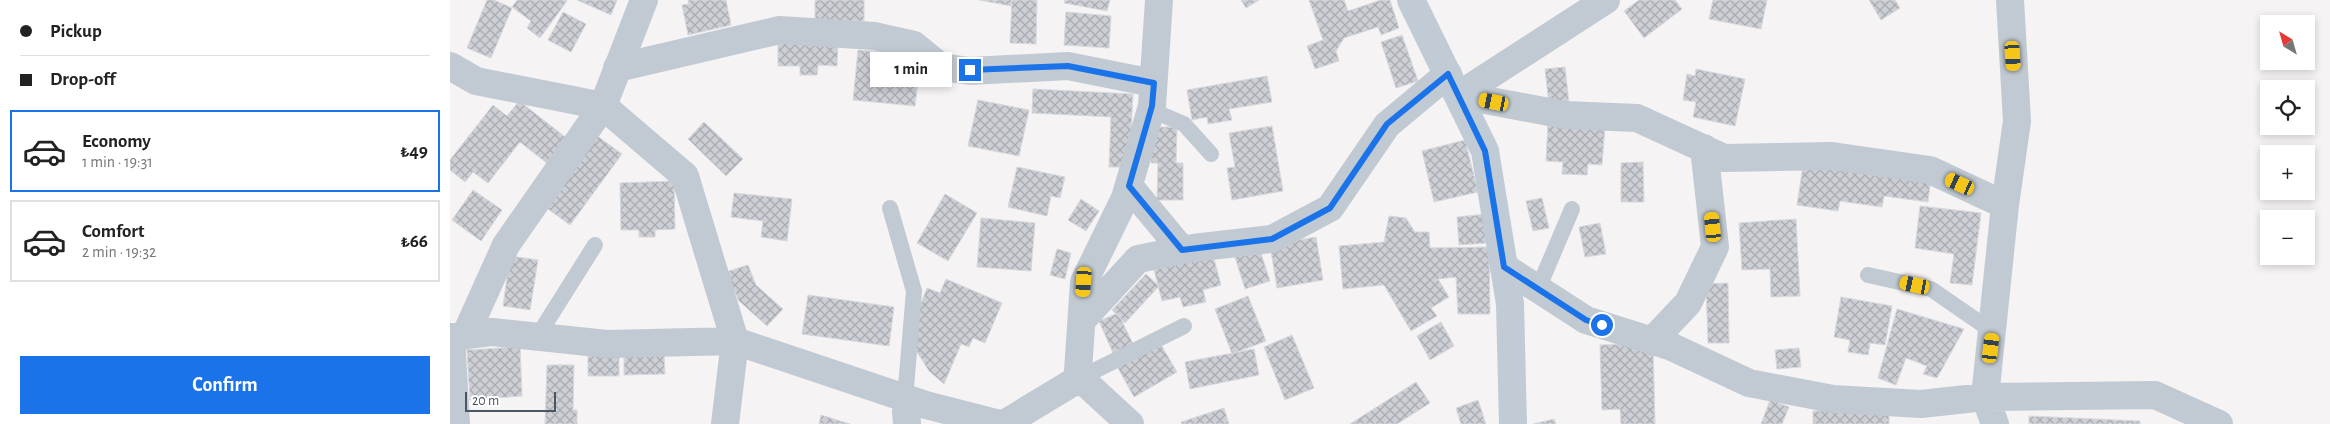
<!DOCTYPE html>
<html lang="en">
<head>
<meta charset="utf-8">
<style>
  :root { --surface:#fff; --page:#f6f6f6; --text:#222; --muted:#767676; --line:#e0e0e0; --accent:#1a73e8 }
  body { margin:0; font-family:"Alegreya Sans",sans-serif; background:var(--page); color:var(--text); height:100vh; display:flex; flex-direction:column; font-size:19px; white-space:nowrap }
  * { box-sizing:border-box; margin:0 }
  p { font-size:16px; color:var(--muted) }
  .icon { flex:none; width:28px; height:28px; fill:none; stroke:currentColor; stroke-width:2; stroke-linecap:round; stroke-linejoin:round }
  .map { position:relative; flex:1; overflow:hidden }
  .side { display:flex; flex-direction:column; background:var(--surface); width:450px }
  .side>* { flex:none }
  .hud { display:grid; align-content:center; height:110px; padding:0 20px; background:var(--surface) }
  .needle { width:32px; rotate:323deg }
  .buttons { position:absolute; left:1810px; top:15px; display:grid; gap:10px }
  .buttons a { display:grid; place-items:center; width:55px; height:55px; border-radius:0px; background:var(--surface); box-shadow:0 2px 8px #0003; font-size:25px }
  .scale { position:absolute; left:15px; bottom:12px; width:91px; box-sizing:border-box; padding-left:5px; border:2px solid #4a5661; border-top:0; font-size:14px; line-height:18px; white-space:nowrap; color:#4a5661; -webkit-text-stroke:4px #fff; paint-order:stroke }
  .end { position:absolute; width:22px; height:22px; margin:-11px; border:6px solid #1a73e8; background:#fff; box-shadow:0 0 0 2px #fff }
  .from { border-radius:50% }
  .bubble { position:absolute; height:35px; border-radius:0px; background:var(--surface); box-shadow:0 2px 8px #0003; font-size:16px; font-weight:700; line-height:35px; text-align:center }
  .car { position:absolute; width:15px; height:30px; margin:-15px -8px; border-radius:6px; box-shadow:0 0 4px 1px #0007; background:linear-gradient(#f5c518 24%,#345 0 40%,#f5c518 0 76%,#345 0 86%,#f5c518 0) }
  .hud b { display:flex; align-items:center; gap:18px; height:48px; font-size:19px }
  .hud b+b { border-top:1px solid var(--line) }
  .hud i { width:12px; height:12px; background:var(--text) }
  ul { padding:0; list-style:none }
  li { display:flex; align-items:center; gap:15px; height:82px; margin:0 10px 8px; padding:0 10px; border:2px solid var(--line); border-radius:0px }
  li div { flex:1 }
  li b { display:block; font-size:19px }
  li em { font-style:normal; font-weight:700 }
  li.on { border-color:var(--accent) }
  li>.icon { width:45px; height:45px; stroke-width:1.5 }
  .button { display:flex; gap:10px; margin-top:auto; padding:10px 20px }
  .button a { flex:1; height:58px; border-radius:0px; background:var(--accent); color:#fff; font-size:20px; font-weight:700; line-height:58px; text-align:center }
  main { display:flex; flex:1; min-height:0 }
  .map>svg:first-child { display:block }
  .building { fill:url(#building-cross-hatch); stroke:#d7d9de }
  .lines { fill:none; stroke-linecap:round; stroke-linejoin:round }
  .lane { stroke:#c1cad2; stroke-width:16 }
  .street { stroke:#c1cad2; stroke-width:28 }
  .secondary { stroke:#c1cbd6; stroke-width:28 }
  .route { stroke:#1a73e8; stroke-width:6 }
</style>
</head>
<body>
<main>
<section class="side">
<div class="hud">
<b><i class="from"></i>Pickup</b>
<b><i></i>Drop-off</b>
</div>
<ul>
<li class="on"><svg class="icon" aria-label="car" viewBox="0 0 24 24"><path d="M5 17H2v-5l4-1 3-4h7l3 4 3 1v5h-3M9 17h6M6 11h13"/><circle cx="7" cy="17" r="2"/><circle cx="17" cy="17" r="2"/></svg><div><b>Economy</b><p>1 min · 19:31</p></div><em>₺49</em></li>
<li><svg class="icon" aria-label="car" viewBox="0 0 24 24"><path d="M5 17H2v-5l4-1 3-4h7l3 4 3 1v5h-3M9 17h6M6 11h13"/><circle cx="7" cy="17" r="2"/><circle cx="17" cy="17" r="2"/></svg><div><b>Comfort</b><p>2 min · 19:32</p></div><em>₺66</em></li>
</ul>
<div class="button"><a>Confirm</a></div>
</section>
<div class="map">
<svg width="1880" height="424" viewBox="0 0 1880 424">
  <defs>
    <pattern id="building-cross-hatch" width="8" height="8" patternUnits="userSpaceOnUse" patternTransform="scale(1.25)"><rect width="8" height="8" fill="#cdcfd5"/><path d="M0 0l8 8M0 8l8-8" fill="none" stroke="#a8abb0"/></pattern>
  </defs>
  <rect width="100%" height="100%" fill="#f5f3f3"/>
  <path class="building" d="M37 0H44L62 8 41 58 17 48Z
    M67 0H115L117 1 90 38 77 28 81 21 62 7Z
    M127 0H167L161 15Z
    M238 0H276L281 25 238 35 232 5 239 4Z
    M365 0H414V21H365Z
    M529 0H562L561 6Z
    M562 0H587L586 44 560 43Z
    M615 0H660L657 11 614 3Z
    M791 0H809L796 8Z
    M859 0H894L898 11 931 0H940L949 28 931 35 928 27 894 38 886 51 889 61 865 69 857 46 873 40Z
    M1189 0H1225L1232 9 1194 38 1174 11Z
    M1263 0H1317L1311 29 1259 19Z
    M1419 0H1445L1450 8 1431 20Z
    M113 12 136 24 121 52 98 40Z
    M616 12 661 16 659 48 614 45Z
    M952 35 968 81 946 88 931 42Z
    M328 41 388 42 387 66 368 65 367 75H350V66H328Z
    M408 50 471 56 465 106 403 100Z
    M1115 67 1119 103 1099 105 1095 69Z
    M1246 69 1295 79 1285 126 1243 117 1246 102 1233 100 1237 74 1245 76Z
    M817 76 822 102 779 109 782 120 758 124 757 117 742 120 737 90Z
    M583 89 683 94 679 167H659L661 117 582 113Z
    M528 100 579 110 569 156 518 146Z
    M69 101 123 143 103 168 70 142 38 183 23 172 15 182 0 170V160L43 105 57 116Z
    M254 122 293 159 276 176 238 139Z
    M1098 123 1155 126 1152 165 1138 164 1137 175 1112 174 1113 162 1096 161Z
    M822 126 833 191 782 200 777 168 785 167 779 133Z
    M701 127H727L726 163H733V200H707L708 163H701Z
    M146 135 172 154 120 225 94 206Z
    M1015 140 1028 192 984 202 972 151Z
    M1354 159 1481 177 1478 202 1434 196 1432 207 1390 201 1388 211 1347 205Z
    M1193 162 1194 202H1171V163Z
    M567 167 615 177 610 198 601 196 597 216 558 207Z
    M224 181 225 229 205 230V237H189V230H171L170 183Z
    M23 190 52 210 31 241 2 220Z
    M284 193 342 199 337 241 311 237 313 221 281 217Z
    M495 194 527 213 498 261 467 243Z
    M1092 198 1099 228 1083 231 1076 201Z
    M631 199 649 211 636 231 618 220Z
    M1470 206 1531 213 1522 285 1500 283 1504 254 1465 248Z
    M1036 214 1037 243 1009 245 1007 217Z
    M939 216 956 218 965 232H979L980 248 1039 247 1040 314H1008L1006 277 988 279 999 297 981 308 987 316 961 331 934 285 893 289 889 246 934 242Z
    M531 218 585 223 581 271 527 267Z
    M1346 219 1350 296 1321 297 1320 269 1292 270 1289 223Z
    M1150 223 1156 254 1135 257 1129 227Z
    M866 237 873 280 827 288 820 245Z
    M809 247 820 281 795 289 784 254Z
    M607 249 621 253 615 279 600 275Z
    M763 255 771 285 753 290 756 302 733 307 730 297 712 301 704 270Z
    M60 256 88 260 80 310 53 306Z
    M298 265 306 285 333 309 317 326 289 301 276 272Z
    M696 274 709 286 675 323 662 310Z
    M496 279 552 303 535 343 523 338 519 347 511 344 494 384 479 371 467 352 463 333 466 316 477 288 490 293Z
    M1278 283 1279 343H1258L1256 284Z
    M358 295 444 307 439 346 352 334Z
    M798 296 816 341 782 354 765 309Z
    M1391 297 1442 306 1435 345 1420 343 1418 355 1398 352 1400 340 1384 337Z
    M1447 309 1514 329 1487 378 1473 374 1477 366 1456 358 1446 385 1428 378Z
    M668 313 683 344 663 353 649 321Z
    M991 322 1004 346 980 360 967 336Z
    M842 335 864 388 835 400 814 347Z
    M710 343 727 372 684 397 668 368Z
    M1203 343 1205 424H1171L1170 409 1152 410 1150 345Z
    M70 347 72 396 20 400 17 350Z
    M1349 348 1351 367 1327 369 1325 350Z
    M804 349 809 375 740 389 735 362Z
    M138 352H169V376H138Z
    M214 353 215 374 174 375V354Z
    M97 365H124L123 410H127V424H95Z
    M966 382 980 403 947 424H900Z
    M1028 400 1036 424H1011L1006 408Z
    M1320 400 1339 407 1332 424H1311Z
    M774 408 779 424H732L731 422Z
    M1439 409V424H1363V411Z
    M371 415 400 424H369Z
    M1579 416 1690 421V424H1579Z
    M1104 419 1106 424H1083Z"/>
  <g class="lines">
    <path class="lane" d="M701 110 734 124 761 154
      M440 208 464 291 455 399
      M1418 275 1481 289 1542 331
      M1088 289 1122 209
      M87 337 145 245
      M630 378 734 326"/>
    <path class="street" d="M0 66 26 81 153 106 235 176 285 341 275 424
      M167 68 330 30 424 36 464 45 491 67 520 71 618 66 703 83
      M1009 95 1115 115 1187 118 1274 158 1382 156 1480 170 1555 205
      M1009 95 1156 0
      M679 186 732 250
      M1054 267 1136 320 1222 347 1299 383 1383 399 1471 404 1535 397 1705 395 1769 424
      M632 320 688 259 743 248 822 239 880 208 937 125 998 74
      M15 336 56 245 153 106 194 0
      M0 337 42 332 157 344 285 341 476 405 550 424
      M1 337 6 424
      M1202 341 1238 303 1265 247 1254 148
      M455 399 457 424
      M554 424 630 378
      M680 424 630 378 628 371 634 282 675 198 702 106 709 0
      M1545 424 1535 397 1555 205 1567 121 1560 0"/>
    <path class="secondary" d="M961 0 1035 151 1060 304 1063 424"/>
  </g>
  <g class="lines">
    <path class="route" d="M520 70 618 66 704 83 702 106 679 186 732 250 822 239 880 208 937 124 998 74 1035 151 1054 267 1136 320 1152 325"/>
  </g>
</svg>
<div class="buttons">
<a><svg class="needle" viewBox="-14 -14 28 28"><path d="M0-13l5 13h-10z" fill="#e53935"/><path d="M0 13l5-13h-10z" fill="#767676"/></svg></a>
<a><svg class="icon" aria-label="locate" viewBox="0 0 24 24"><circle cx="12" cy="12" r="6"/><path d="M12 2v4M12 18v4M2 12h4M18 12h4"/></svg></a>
<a>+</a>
<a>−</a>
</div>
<div class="scale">20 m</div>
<i class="end from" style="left:1152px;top:325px"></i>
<i class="end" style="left:520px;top:70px"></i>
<div class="bubble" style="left:420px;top:52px;width:82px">1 min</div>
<i class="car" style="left:1563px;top:56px;rotate:176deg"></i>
<i class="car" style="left:1044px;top:102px;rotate:281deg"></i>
<i class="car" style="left:1510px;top:184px;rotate:295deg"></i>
<i class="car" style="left:1263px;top:227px;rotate:354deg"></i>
<i class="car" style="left:634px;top:282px;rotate:184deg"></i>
<i class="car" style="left:1465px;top:285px;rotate:282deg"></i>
<i class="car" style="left:1541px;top:348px;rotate:7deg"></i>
</div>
</main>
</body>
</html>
